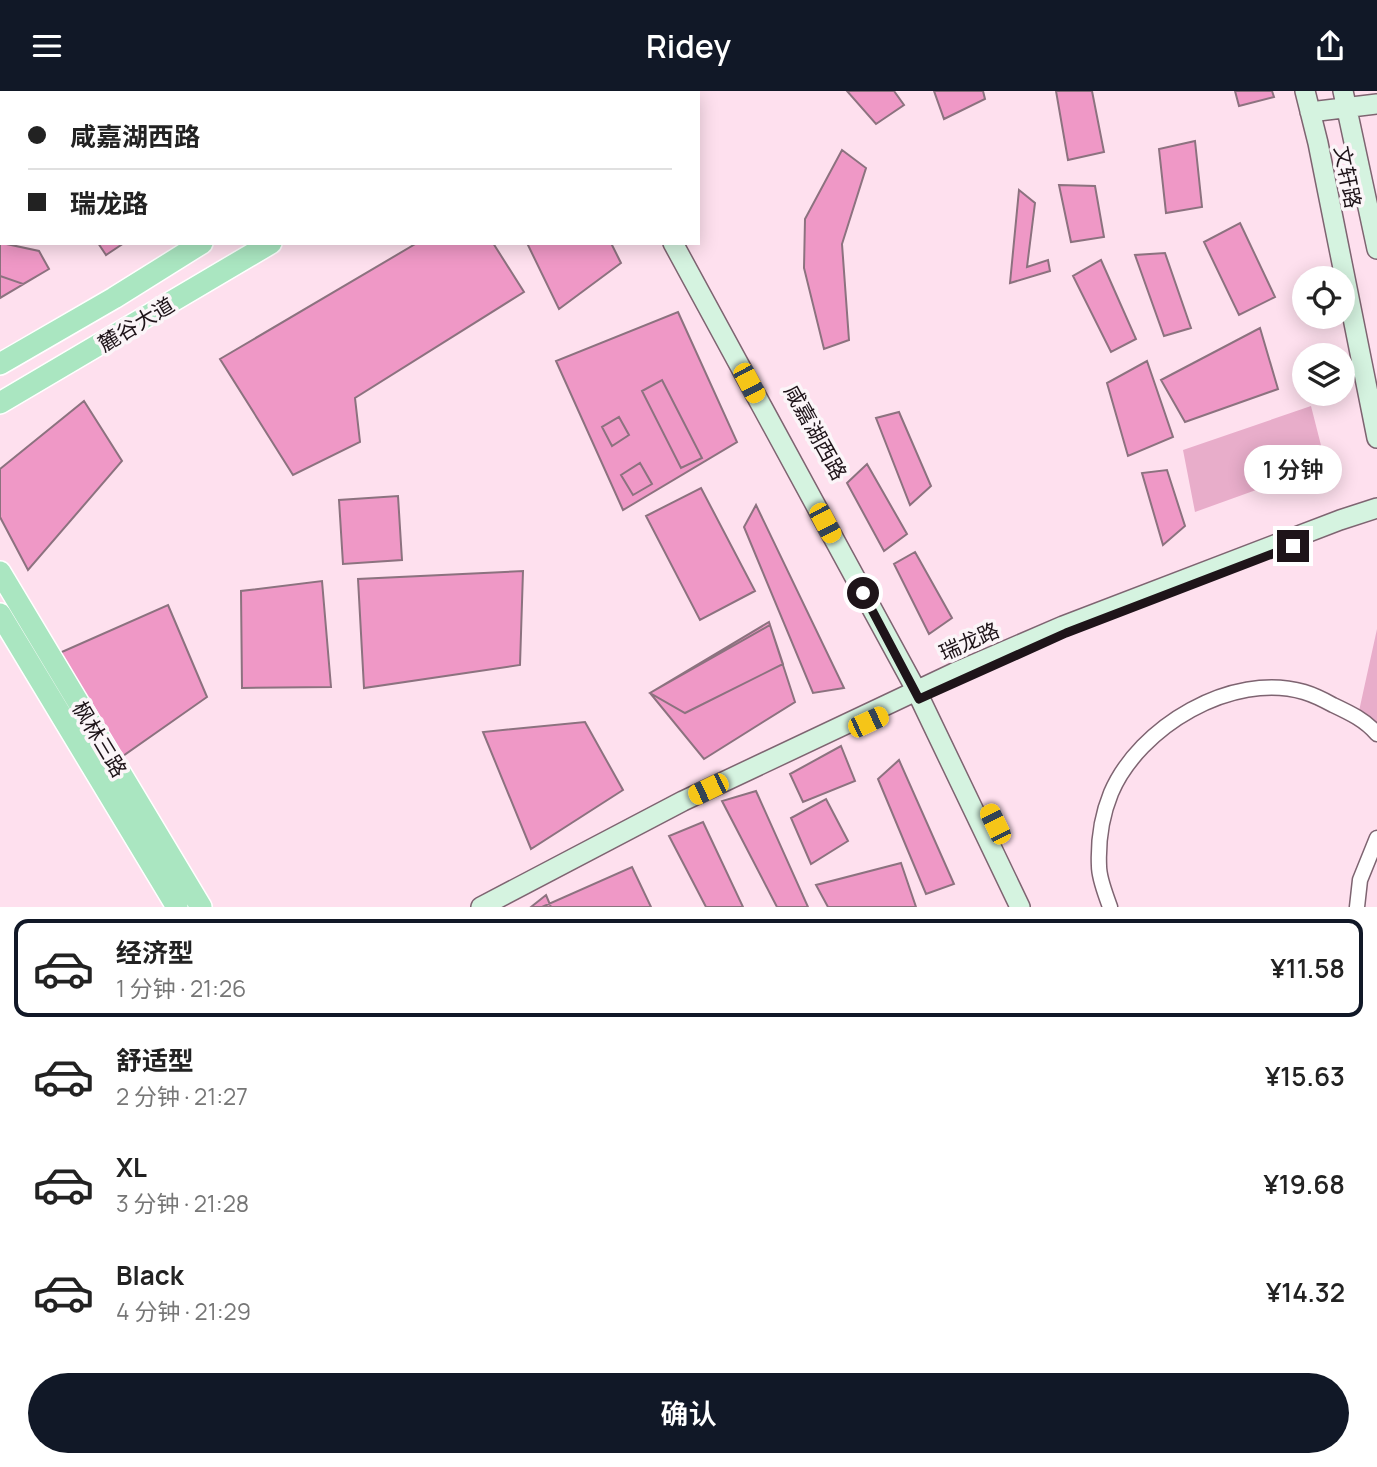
<!DOCTYPE html>
<html lang="zh">
<head>
<meta charset="utf-8">
<style>
  :root { --surface:#fff; --page:#f6f6f6; --text:#222; --muted:#767676; --line:#e0e0e0; --accent:#111827 }
  body { margin:0; font-family:Manrope,"Noto Sans SC",sans-serif; background:var(--page); color:var(--text); height:100vh; display:flex; flex-direction:column; font-size:26px; white-space:nowrap }
  * { box-sizing:border-box; margin:0 }
  p { font-size:23px; color:var(--muted) }
  .icon { flex:none; width:38px; height:38px; fill:none; stroke:currentColor; stroke-width:2; stroke-linecap:round; stroke-linejoin:round }
  .map { position:relative; height:816px; overflow:hidden }
  .panel { display:flex; flex-direction:column; background:var(--surface); flex:1 }
  .panel>* { flex:none }
  .guide { position:absolute; left:0px; top:0px; width:700px; height:154px; box-shadow:0 4px 18px #0003; display:grid; align-content:center; height:154px; padding:0 28px; background:var(--surface) }
  .tools { position:absolute; left:1292px; top:175px; display:grid; gap:14px }
  .tools a { display:grid; place-items:center; width:63px; height:63px; border-radius:50%; background:var(--surface); box-shadow:0 4px 18px #0003; font-size:35px }
  .end { position:absolute; width:32px; height:32px; margin:-16px; border:9px solid #1e1419; background:#fff; box-shadow:0 0 0 4px #fff }
  .from { border-radius:50% }
  .bubble { position:absolute; height:49px; border-radius:24px; background:var(--surface); box-shadow:0 4px 18px #0003; font-size:23px; font-weight:600; line-height:49px; text-align:center }
  .car { position:absolute; width:21px; height:42px; margin:-21px -10px; border-radius:9px; box-shadow:0 0 5px 2px #0007; background:linear-gradient(#f5c518 24%,#345 0 40%,#f5c518 0 76%,#345 0 86%,#f5c518 0) }
  .guide b { display:flex; align-items:center; gap:24px; height:66px; font-size:26px }
  .guide b+b { border-top:2px solid var(--line) }
  .guide i { width:18px; height:18px; background:var(--text) }
  ul { padding:12px 0 0; list-style:none }
  li { display:flex; align-items:center; gap:21px; height:98px; margin:0 14px 10px; padding:0 14px; border:4px solid transparent; border-radius:14px }
  li div { flex:1 }
  li b { display:block; font-size:26px }
  li em { font-style:normal; font-weight:600 }
  li.active { border-color:var(--accent) }
  li>.icon { width:63px; height:63px; stroke-width:1.5 }
  .button { display:flex; gap:14px; margin-top:auto; padding:14px 28px }
  .button a { flex:1; height:80px; border-radius:42px; background:var(--accent); color:#fff; font-size:28px; font-weight:600; line-height:80px; text-align:center }
  header { display:flex; justify-content:space-between; align-items:center; height:91px; padding:0 28px; background:var(--accent); color:#fff; font-size:32px; font-weight:600 }
  .map>svg:first-child { display:block }
  .green { fill:#e8adca }
  .building { fill:#ef98c6; stroke:#8c727f; stroke-width:2 }
  .lines { fill:none; stroke-linecap:round; stroke-linejoin:round }
  .street-casing { stroke:#7e6471; stroke-width:17 }
  .secondary-casing { stroke:#7e6471; stroke-width:22 }
  .primary-casing { stroke:#fff; stroke-width:24 }
  .street { stroke:#fff; stroke-width:14 }
  .secondary { stroke:#d5f3e0; stroke-width:19 }
  .primary { stroke:#aae6c1; stroke-width:21 }
  .route { stroke:#1e1419; stroke-width:9 }
  .labels { text-anchor:middle; dominant-baseline:central; stroke-width:7; stroke-linejoin:round; paint-order:stroke }
  .street-label { font-size:21px; fill:#1e1419; stroke:#fbf5f8 }
</style>
</head>
<body>
<header><svg class="icon" aria-label="menu" viewBox="0 0 24 24"><path d="M4 6h16M4 12h16M4 18h16"/></svg>Ridey<svg class="icon" aria-label="share" viewBox="0 0 24 24"><path d="M12 15V3M7 8l5-5 5 5M5 13v7h14v-7"/></svg></header>
<div class="map">
<svg width="1377" height="816" viewBox="0 0 1377 816">
  <rect width="100%" height="100%" fill="#fee0ee"/>
  <path class="green" d="M1311 315 1326 374 1195 421 1183 359Z
    M1377 538V643L1359 620Z"/>
  <path class="building" d="M199 0H280L281 2H200Z
    M847 0H894L904 14 876 33Z
    M934 0H983L985 8 944 28Z
    M1056 0H1092L1104 61 1068 69Z
    M1235 0H1272L1274 6 1239 15Z
    M1195 50 1202 116 1166 122 1159 58Z
    M842 59 866 77 842 153 849 249 824 258 804 177 805 128Z
    M1059 94 1095 95 1104 146 1071 151Z
    M1019 99 1035 112 1027 176 1048 169 1050 180 1010 192Z
    M1240 132 1275 206 1239 224 1204 151Z
    M0 150 2 152 39 160 49 178 23 193 0 185Z
    M0 150 2 152 39 160 49 178 0 207Z
    M98 152H124L106 164Z
    M417 152H493L524 201 355 307 360 351 293 384 220 268Z
    M527 152H611L621 172 559 218Z
    M1165 162 1191 237 1164 245 1135 164Z
    M1101 169 1136 248 1111 261 1073 185Z
    M678 221 737 351 623 419 556 270Z
    M1260 237 1278 298 1185 331 1161 289Z
    M1147 270 1173 346 1128 365 1107 292Z
    M662 289 702 367 681 377 642 300Z
    M84 310 122 370 28 479 0 426V378Z
    M899 321 931 395 910 414 876 327Z
    M619 326 629 344 612 355 602 336Z
    M640 372 652 393 633 404 621 384Z
    M867 373 907 443 884 460 847 392Z
    M1167 379 1185 435 1163 454 1142 382Z
    M701 397 755 500 700 529 646 425Z
    M398 405 402 469 343 473 339 409Z
    M756 414 844 597 813 602 744 436Z
    M915 461 952 527 929 543 894 473Z
    M523 480 520 574 364 597 358 488Z
    M322 490 331 596 242 597 241 500Z
    M168 514 207 606 120 667 55 564Z
    M769 531 795 611 704 668 650 602Z
    M770 534 783 573 685 622 650 602Z
    M585 631 623 699 531 758 483 641Z
    M841 655 855 690 803 711 790 683Z
    M899 669 954 793 926 803 878 688Z
    M756 700 808 816H777L722 710Z
    M826 708 848 750 811 773 791 727Z
    M703 731 743 816H706L669 745Z
    M901 772 916 816H828L816 794Z
    M632 776 651 816H542Z
    M546 804 551 816H531Z"/>
  <g class="lines">
    <defs>
      <path id="street" d="M1110 816C1106 804 1099 788 1099 775 1098 751 1102 724 1111 702 1139 636 1232 580 1304 601 1314 604 1324 609 1333 614 1350 622 1365 629 1377 643
        M1357 816 1360 789 1377 747"/>
      <path id="secondary" d="M594 0 595 2
        M609 0V2
        M1305 0 1318 52 1377 347
        M1343 0 1377 158
        M1310 21 1377 13
        M673 152 914 595 1020 816
        M481 816 683 710 954 582 1063 535 1340 429 1377 417"/>
      <path id="primary" d="M461 2 464 0
        M531 2 534 0
        M0 273 114 207 202 152
        M0 312 271 152
        M0 481 201 816
        M0 523 177 816"/>
    </defs>
    <use href="#street" class="street-casing"/>
    <use href="#secondary" class="secondary-casing"/>
    <use href="#primary" class="primary-casing"/>
    <use href="#street" class="street"/>
    <use href="#secondary" class="secondary"/>
    <use href="#primary" class="primary"/>
  </g>
  <g class="lines">
    <path class="route" d="M863 502 919 608 1066 542 1293 455"/>
  </g>
  <g class="labels">
    <g class="street-label">
      <text transform="translate(1348 86) rotate(79)">文轩路</text>
      <text transform="translate(136 233) rotate(-31)">麓谷大道</text>
      <text transform="translate(816 341) rotate(61)">咸嘉湖西路</text>
      <text transform="translate(969 550) rotate(-24)">瑞龙路</text>
      <text transform="translate(100 648) rotate(59)">枫林三路</text>
    </g>
  </g>
</svg>
<div class="tools">
<a><svg class="icon" aria-label="locate" viewBox="0 0 24 24"><circle cx="12" cy="12" r="6"/><path d="M12 2v4M12 18v4M2 12h4M18 12h4"/></svg></a>
<a><svg class="icon" aria-label="layers" viewBox="0 0 24 24"><path d="M12 4l9 5-9 5-9-5zM3 14l9 5 9-5"/></svg></a>
</div>
<i class="end from" style="left:863px;top:502px"></i>
<i class="end" style="left:1293px;top:455px"></i>
<div class="bubble" style="left:1244px;top:354px;width:98px">1 分钟</div>
<i class="car" style="left:749px;top:292px;rotate:152deg"></i>
<i class="car" style="left:825px;top:432px;rotate:152deg"></i>
<i class="car" style="left:868px;top:631px;rotate:65deg"></i>
<i class="car" style="left:708px;top:698px;rotate:244deg"></i>
<i class="car" style="left:995px;top:733px;rotate:334deg"></i>
<div class="guide">
<b><i class="from"></i>咸嘉湖西路</b>
<b><i></i>瑞龙路</b>
</div>
</div>
<section class="panel">
<ul>
<li class="active"><svg class="icon" aria-label="car" viewBox="0 0 24 24"><path d="M5 17H2v-5l4-1 3-4h7l3 4 3 1v5h-3M9 17h6M6 11h13"/><circle cx="7" cy="17" r="2"/><circle cx="17" cy="17" r="2"/></svg><div><b>经济型</b><p>1 分钟 · 21:26</p></div><em>¥11.58</em></li>
<li><svg class="icon" aria-label="car" viewBox="0 0 24 24"><path d="M5 17H2v-5l4-1 3-4h7l3 4 3 1v5h-3M9 17h6M6 11h13"/><circle cx="7" cy="17" r="2"/><circle cx="17" cy="17" r="2"/></svg><div><b>舒适型</b><p>2 分钟 · 21:27</p></div><em>¥15.63</em></li>
<li><svg class="icon" aria-label="car" viewBox="0 0 24 24"><path d="M5 17H2v-5l4-1 3-4h7l3 4 3 1v5h-3M9 17h6M6 11h13"/><circle cx="7" cy="17" r="2"/><circle cx="17" cy="17" r="2"/></svg><div><b>XL</b><p>3 分钟 · 21:28</p></div><em>¥19.68</em></li>
<li><svg class="icon" aria-label="car" viewBox="0 0 24 24"><path d="M5 17H2v-5l4-1 3-4h7l3 4 3 1v5h-3M9 17h6M6 11h13"/><circle cx="7" cy="17" r="2"/><circle cx="17" cy="17" r="2"/></svg><div><b>Black</b><p>4 分钟 · 21:29</p></div><em>¥14.32</em></li>
</ul>
<div class="button"><a>确认</a></div>
</section>
</body>
</html>
